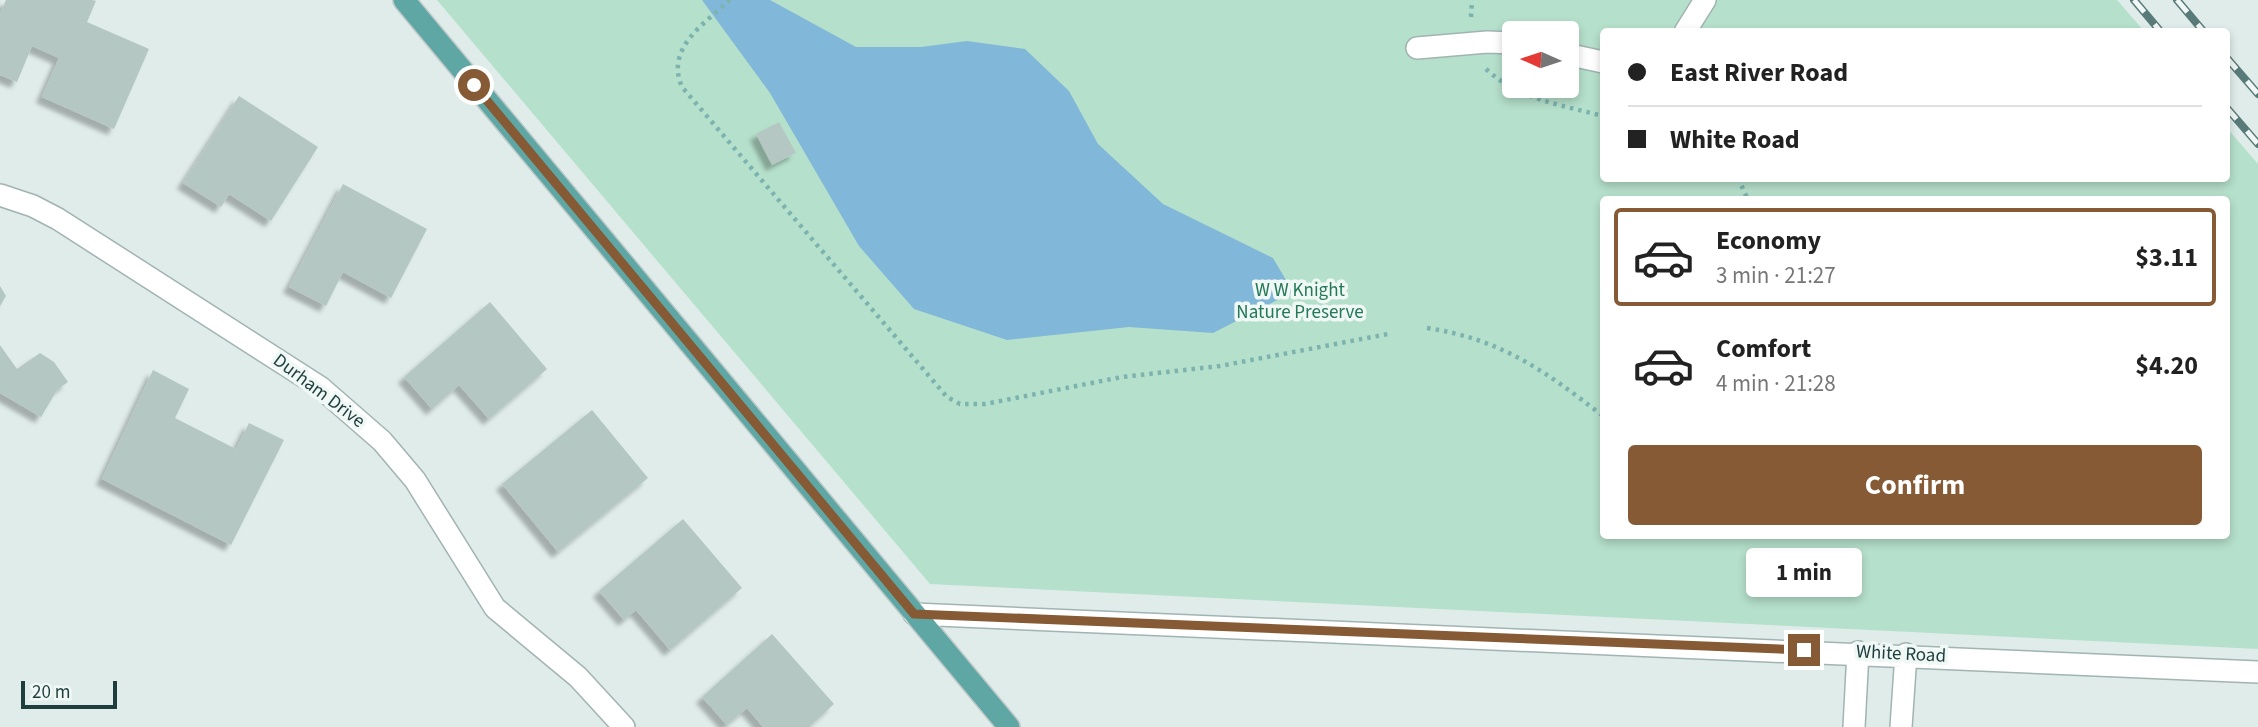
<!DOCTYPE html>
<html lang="en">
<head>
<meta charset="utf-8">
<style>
  :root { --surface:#fff; --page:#f6f6f6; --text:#222; --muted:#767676; --line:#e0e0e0; --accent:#855a34 }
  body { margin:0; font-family:"Source Sans 3",sans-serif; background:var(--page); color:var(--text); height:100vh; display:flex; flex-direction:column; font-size:26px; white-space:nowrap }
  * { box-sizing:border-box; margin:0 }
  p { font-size:23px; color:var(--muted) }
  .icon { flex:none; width:38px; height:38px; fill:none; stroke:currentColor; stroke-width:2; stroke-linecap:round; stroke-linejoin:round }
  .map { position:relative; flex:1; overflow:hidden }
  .details { position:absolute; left:1600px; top:196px; width:630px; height:343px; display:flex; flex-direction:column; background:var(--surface); border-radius:7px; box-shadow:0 4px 10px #0003 }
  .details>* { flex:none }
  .hud { position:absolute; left:1600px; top:28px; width:630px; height:154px; border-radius:7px; box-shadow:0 4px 10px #0003; display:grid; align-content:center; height:154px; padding:0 28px; background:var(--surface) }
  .needle { width:46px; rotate:273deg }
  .tools { position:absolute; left:1502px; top:21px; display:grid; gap:14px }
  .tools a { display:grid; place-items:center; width:77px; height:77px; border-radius:7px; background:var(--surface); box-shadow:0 4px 10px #0003; font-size:35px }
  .scale { position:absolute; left:21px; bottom:18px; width:96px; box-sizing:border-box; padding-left:7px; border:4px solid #1e3e3d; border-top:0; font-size:19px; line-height:24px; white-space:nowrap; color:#1e3e3d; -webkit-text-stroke:5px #f0f8f6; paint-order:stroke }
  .end { position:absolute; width:32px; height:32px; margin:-16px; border:9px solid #855a34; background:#fff; box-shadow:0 0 0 4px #fff }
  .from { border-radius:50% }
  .bubble { position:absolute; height:49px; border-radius:7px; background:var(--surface); box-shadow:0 4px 10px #0003; font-size:23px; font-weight:700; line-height:49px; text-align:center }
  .hud b { display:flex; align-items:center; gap:24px; height:66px; font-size:26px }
  .hud b+b { border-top:2px solid var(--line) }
  .hud i { width:18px; height:18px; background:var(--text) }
  ul { padding:12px 0 0; list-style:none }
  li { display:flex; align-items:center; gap:21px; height:98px; margin:0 14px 10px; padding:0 14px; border:4px solid transparent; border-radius:7px }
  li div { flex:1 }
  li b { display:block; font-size:26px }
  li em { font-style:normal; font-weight:700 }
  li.active { border-color:var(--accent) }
  li>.icon { width:63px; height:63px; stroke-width:1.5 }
  .primary-button { display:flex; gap:14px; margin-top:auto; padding:14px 28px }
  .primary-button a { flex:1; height:80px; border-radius:7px; background:var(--accent); color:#fff; font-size:28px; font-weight:700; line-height:80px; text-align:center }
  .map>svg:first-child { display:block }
  .green { fill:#b5e0cb; fill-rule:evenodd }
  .water { fill:#81b7d8 }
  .building { fill:#b4c7c3; filter:url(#shadow) }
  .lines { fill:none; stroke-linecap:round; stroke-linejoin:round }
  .minor-casing { stroke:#a1b4b2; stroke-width:24 }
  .major-casing { stroke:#c0c9c9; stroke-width:24 }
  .path { stroke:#7cb3af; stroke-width:4.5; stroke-dasharray:3.5 5; stroke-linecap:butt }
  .minor { stroke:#fff; stroke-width:21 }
  .major { stroke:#5fa7a4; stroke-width:21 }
  .rail-casing { stroke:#587a79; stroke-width:8 }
  .rail { stroke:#f0f8f6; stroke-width:5; stroke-dasharray:16; stroke-linecap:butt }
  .route { stroke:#855a34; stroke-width:9 }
  .labels { text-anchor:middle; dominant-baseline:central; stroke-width:7; stroke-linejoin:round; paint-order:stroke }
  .park-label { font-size:19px; fill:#247958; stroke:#f0f8f6 }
  .street-label { font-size:19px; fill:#1e3e3d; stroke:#f0f8f6 }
</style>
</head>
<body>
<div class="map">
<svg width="2258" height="727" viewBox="0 0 2258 727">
  <defs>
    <filter id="shadow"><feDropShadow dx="-6" dy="6" stdDeviation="2" flood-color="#0004"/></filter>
  </defs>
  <rect width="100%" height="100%" fill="#dfece9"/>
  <path class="green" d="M437 0H2117L2144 31 1603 32V178H2226V127L2258 164V649L930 584ZM1514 33H1566V86H1514ZM1603 200H2226V536H1603Z"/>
  <path class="water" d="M702 0H770L856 47H921L967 41 1025 49 1069 91 1098 144 1163 204 1273 258 1293 292 1213 333 1129 327 1007 340 914 309 859 246 770 93Z"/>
  <path class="building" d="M6 0H92L96 1 87 22 149 49 114 129 42 97 59 58 32 46 17 82 0 75V14Z
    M239 96 318 147 271 221 229 194 221 207 183 183Z
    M779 122 796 153 772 165 756 134Z
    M343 184 427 229 391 298 343 272 326 306 289 287Z
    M0 286 6 296 0 306Z
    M490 302 547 369 489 419 459 385 432 409 404 377Z
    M0 345 17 369 40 353 54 362 68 382 57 390 41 417 0 393Z
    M153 370 189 389 175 418 236 449 249 423 284 440 231 545 102 479Z
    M592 410 648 478 558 552 502 484Z
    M683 519 742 588 670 650 636 610 624 620 599 591Z
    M772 634 834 704 809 727H763L747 708 727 725 702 697Z"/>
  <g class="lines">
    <defs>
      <path id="minor" d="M1685 32 1705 0
        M1417 48 1487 42 1514 43
        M1566 54 1603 62
        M0 195 33 206 58 219 320 387 382 441 415 480 495 608 578 677 624 727
        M914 614 2258 672
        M1854 727 1858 652
        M1901 727 1906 654"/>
      <path id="major" d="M404 0 1009 727"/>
    </defs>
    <use href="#minor" class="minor-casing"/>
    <use href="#major" class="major-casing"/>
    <path class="path" d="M730 0C704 24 665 48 682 87L947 397 960 404H985L1122 377 1220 366 1388 334
      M1471 17 1472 0
      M1486 69C1518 99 1561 105 1603 116
      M1738 178 1748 200
      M1427 328C1501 339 1545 371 1603 416"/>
    <use href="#minor" class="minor"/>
    <use href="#major" class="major"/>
    <defs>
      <path id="rail" d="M2134 0 2161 32
        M2177 0 2204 32
        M2226 57 2258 94
        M2226 107 2258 144"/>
    </defs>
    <use href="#rail" class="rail-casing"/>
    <use href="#rail" class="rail"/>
  </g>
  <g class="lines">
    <path class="route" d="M474 85 914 614 1804 650"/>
  </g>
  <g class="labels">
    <g class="park-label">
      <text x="1300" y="290">W W Knight<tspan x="1300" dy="22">Nature Preserve</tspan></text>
    </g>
    <g class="street-label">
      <text transform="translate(319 391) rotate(37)">Durham Drive</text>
      <text transform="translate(1901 654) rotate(3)">White Road</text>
    </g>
  </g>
</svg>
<div class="tools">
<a><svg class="needle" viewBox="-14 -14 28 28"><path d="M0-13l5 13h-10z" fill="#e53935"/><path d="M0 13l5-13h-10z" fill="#767676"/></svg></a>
</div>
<div class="scale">20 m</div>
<i class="end from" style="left:474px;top:85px"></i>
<i class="end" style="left:1804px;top:650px"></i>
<div class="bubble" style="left:1746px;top:548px;width:116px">1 min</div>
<div class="hud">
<b><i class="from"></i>East River Road</b>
<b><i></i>White Road</b>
</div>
<section class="details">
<ul>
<li class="active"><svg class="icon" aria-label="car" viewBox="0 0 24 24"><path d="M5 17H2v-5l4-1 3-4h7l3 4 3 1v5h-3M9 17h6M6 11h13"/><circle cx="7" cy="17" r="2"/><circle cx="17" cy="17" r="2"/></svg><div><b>Economy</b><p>3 min · 21:27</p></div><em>$3.11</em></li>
<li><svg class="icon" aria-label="car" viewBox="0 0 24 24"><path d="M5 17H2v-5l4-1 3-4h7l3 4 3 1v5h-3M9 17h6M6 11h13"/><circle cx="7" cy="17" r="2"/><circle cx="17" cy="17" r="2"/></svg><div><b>Comfort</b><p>4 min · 21:28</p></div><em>$4.20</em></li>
</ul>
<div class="primary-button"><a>Confirm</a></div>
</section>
</div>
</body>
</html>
